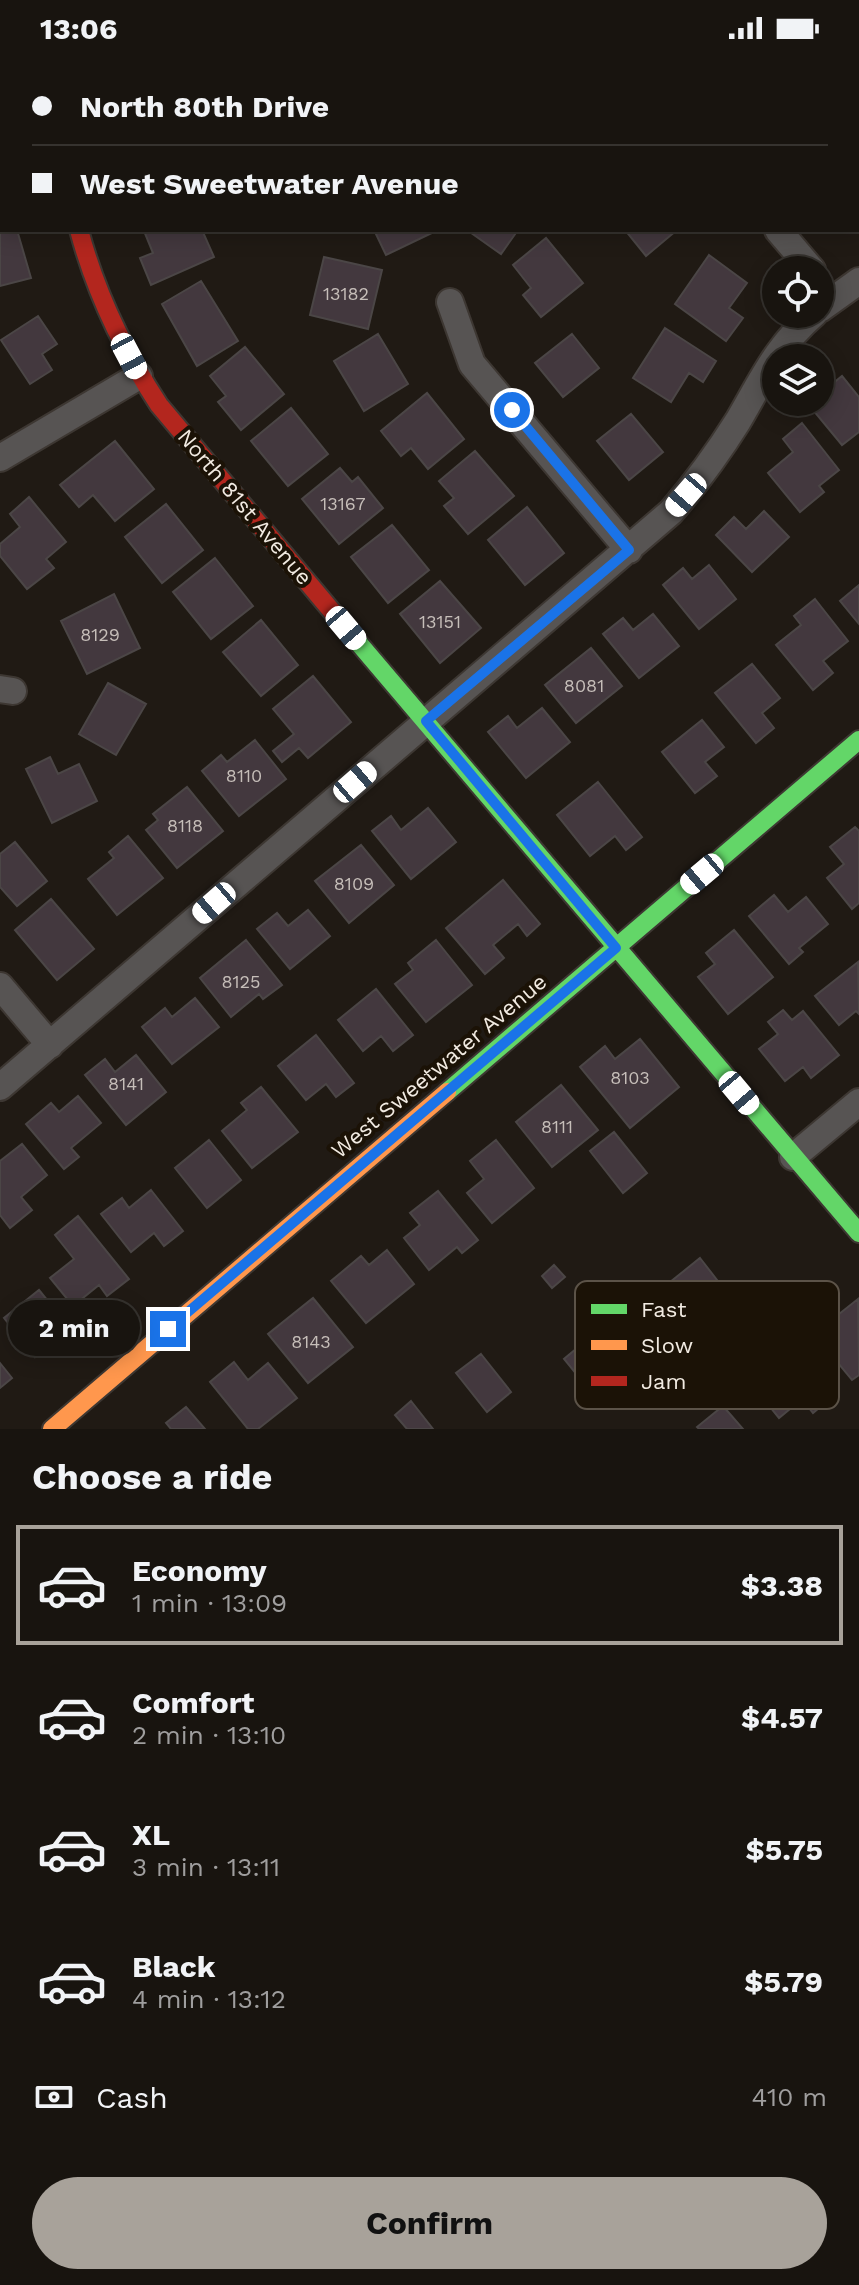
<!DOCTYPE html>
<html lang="en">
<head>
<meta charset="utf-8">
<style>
  :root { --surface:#18140f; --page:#25211d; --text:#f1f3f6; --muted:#9f9e9e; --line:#36332f; --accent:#a8a29a }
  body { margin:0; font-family:"Work Sans",sans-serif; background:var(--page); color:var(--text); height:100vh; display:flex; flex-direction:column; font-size:30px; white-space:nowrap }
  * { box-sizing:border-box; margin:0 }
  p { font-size:26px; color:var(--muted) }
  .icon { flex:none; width:44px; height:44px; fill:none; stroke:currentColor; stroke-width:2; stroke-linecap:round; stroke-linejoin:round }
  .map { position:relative; height:1373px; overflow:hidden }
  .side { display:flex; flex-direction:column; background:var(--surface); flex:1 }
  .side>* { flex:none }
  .banner { position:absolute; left:0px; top:0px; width:860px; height:176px; box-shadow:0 4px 20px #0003,0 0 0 2px var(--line); display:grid; align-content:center; height:176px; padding:0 32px; background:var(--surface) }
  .buttons { position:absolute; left:762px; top:200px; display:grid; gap:16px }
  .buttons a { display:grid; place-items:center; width:72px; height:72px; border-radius:50%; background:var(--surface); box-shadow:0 4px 20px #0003,0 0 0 2px var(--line); font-size:40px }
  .end { position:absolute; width:36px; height:36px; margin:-18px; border:10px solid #1a73e8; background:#fff; box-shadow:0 0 0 4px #fff }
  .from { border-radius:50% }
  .bubble { position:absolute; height:56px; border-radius:28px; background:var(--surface); box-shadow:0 4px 20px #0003,0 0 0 2px var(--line); font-size:26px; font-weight:700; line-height:56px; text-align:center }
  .car { position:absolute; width:24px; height:48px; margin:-24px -12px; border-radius:10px; box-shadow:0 0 6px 2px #0007; background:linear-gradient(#fff 24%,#345 0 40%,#fff 0 76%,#345 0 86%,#fff 0) }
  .banner b { display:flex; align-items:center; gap:28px; height:76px; font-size:30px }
  .banner b+b { border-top:2px solid var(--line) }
  .banner i { width:20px; height:20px; background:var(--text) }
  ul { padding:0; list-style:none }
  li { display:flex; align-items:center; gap:24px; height:120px; margin:0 16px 12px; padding:0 16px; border:4px solid transparent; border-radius:0px }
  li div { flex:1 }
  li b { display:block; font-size:30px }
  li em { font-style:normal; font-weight:700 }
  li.current { border-color:var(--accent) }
  li>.icon { width:72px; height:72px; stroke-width:1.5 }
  h2 { padding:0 32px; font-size:36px; line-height:96px }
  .pay { display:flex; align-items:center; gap:20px; height:88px; padding:0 32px; font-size:30px }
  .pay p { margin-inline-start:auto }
  .action { display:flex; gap:16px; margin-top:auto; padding:16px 32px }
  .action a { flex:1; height:92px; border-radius:48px; background:var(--accent); color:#111; font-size:32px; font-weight:700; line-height:92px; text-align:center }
  .status { display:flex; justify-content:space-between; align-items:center; height:56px; padding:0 40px; background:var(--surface); direction:ltr }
  .status svg { height:22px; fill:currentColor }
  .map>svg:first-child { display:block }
  .building { fill:#43383e; stroke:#4b4646; stroke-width:2 }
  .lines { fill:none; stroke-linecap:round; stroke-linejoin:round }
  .street-casing { stroke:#3d3732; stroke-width:30 }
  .fast-casing { stroke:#3d3732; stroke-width:22 }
  .slow-casing { stroke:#3d3732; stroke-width:22 }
  .jam-casing { stroke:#3d3732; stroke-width:22 }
  .street { stroke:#575453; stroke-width:26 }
  .fast { stroke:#63d668; stroke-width:18 }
  .slow { stroke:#ff974d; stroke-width:18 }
  .jam { stroke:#b3261e; stroke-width:18 }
  .route { stroke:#1a73e8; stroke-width:10 }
  .labels { text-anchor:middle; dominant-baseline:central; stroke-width:8; stroke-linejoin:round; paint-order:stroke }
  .number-label { font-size:18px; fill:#c6beb9 }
  .street-label { font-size:22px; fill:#f2ebe2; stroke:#1b1206 }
  .key { fill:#1b1206; stroke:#5c5348; stroke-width:2 }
  .key-label { font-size:22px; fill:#f2ebe2 }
</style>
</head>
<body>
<div class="status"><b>13:06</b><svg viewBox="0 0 49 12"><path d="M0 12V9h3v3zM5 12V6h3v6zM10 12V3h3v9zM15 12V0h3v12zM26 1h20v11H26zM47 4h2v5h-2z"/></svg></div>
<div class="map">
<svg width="859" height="1373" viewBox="0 0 859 1373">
  <rect width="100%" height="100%" fill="#201a14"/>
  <path class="building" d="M388 0H448L449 2H390Z
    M799 0H855L856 2H797Z
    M0 6 2 7V67L0 66Z
    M0 80H2L0 139Z
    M0 169H2V174H17L31 222 0 230Z
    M202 174 214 201 151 229 140 202 153 197 144 175Z
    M374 174H438L386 199Z
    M467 174H518L501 198Z
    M625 174H677L646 200Z
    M546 182 583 227 541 261 523 239 531 232 513 209Z
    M709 199 747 227 729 252 743 262 726 285 675 248Z
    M324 201 382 214 368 273 310 259Z
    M201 225 238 285 197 310 162 248Z
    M38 260 57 288 42 298 52 314 30 328 1 284Z
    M665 272 716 305 703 326 689 317 671 346 633 322Z
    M378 278 408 328 364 355 334 305Z
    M572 278 599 312 563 341 535 307Z
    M245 291 284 338 241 374 218 346 226 340 210 320Z
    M842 320 859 341V376L842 389 808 348 820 346V338Z
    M427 337 464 383 428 413 411 392 401 400 381 375Z
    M291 352 328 398 288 430 251 385Z
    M631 358 663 396 629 424 597 385Z
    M802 367 839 414 819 430 824 436 800 456 768 417 793 396 783 383Z
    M115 385 154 433 115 465 93 439 79 451 60 429Z
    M475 395 514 440 468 478 444 450 454 442 439 425Z
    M340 412 352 426 358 421 383 452 339 488 302 443Z
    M29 441 66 486 46 503 54 512 27 533 0 500V488L20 471 10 458Z
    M166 448 203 494 162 527 125 481Z
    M527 451 564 497 525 529 488 484Z
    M764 455 789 481 752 516 716 479 734 461 746 473Z
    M392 469 429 514 388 547 351 501Z
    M215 502 253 550 211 583 173 536Z
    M709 509 736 543 699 573 663 529 683 512 692 523Z
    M440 525 481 572 440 607 400 558Z
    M859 529V568L840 545Z
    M114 538 140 592 87 618 61 565Z
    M815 543 848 585 823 605 833 617 813 634 776 589 801 569 794 560Z
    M653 558 679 590 639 622 603 578 623 562 633 574Z
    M261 564 298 609 261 640 223 596Z
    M591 592 622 630 576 667 545 629Z
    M752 608 780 642 762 657 774 672 756 687 715 637Z
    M313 620 351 666 308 702 299 692 282 706 273 695 294 678 273 653Z
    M108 627 146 648 116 699 79 678Z
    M542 652 570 686 526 722 488 676 508 660 517 672Z
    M702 664 724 691 705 706 717 720 695 737 662 696Z
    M255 684 286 723 239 760 202 715 221 699 227 706Z
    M50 701 58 718 79 708 97 745 52 767 26 713Z
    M598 726 642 781 626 794 615 780 590 800 557 759Z
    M187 731 223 775 177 812 146 774 158 764 153 758Z
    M428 752 456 786 411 823 372 775 391 760 401 774Z
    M855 771 859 775V847L852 853 827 822 844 808 830 791Z
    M128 780 163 822 117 859 88 823 114 802 109 796Z
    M15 786 47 825 17 850 0 831V798Z
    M361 789 394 829 349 867 315 825Z
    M503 824 540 868 527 880 518 868 493 889 504 902 485 918 446 872Z
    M774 839 788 856 806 841 828 868 799 892 803 896 789 908 749 860Z
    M51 843 94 893 57 924 15 874Z
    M308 854 330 880 290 913 257 873 277 857 288 870Z
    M734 874 773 921 728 958 698 921 715 908 706 897Z
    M246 884 282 929 263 943 259 938 231 961 200 922Z
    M436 884 472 929 426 966 395 928 413 914 408 907Z
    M858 906 859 958 856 955 839 969 815 940Z
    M376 933 413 979 393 995 381 980 363 995 338 964Z
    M195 942 219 971 172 1008 142 971 165 952 172 961Z
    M783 954 792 964 803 955 839 999 811 1022 803 1011 785 1025 759 993 778 978 768 966Z
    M316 979 354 1027 336 1041 326 1028 306 1044 278 1010Z
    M640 983 679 1031 630 1072 580 1011 605 990 615 1003Z
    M136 999 166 1036 126 1069 85 1019 105 1003 115 1016Z
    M561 1029 598 1074 552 1111 516 1066Z
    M261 1031 298 1076 252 1112 222 1075 247 1054 241 1047Z
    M78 1040 101 1067 71 1092 79 1101 64 1113 26 1068 51 1047 59 1056Z
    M614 1076 647 1117 623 1137 590 1095Z
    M209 1084 241 1124 207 1152 175 1112Z
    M496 1084 534 1132 492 1167 467 1137 484 1123 470 1105Z
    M22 1088 47 1119 21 1141 32 1154 10 1172 0 1159V1105Z
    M151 1134 183 1175 164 1190 154 1177 131 1196 101 1158 122 1142 129 1152Z
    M438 1135 478 1184 462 1197 457 1191 429 1214 404 1182 420 1169 410 1157Z
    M78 1160 129 1223 107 1240 99 1229 73 1250 50 1222 74 1203 55 1179Z
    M387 1194 414 1228 366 1267 331 1225 361 1200 369 1209Z
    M700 1202 724 1233 684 1265 659 1235Z
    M554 1209 565 1221 552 1232 542 1220Z
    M39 1234 70 1272 35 1301 4 1262Z
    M313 1242 353 1291 308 1327 268 1278Z
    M858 1243 859 1319 852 1324 814 1278Z
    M582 1288 609 1321 591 1336 564 1303Z
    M792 1290 833 1340 813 1357 802 1343 779 1362 749 1325Z
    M481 1298 511 1336 487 1356 456 1317Z
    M234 1306 248 1324 268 1307 297 1342 258 1373H248L210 1326Z
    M0 1307 12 1322 0 1332Z
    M411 1345 433 1373H407L395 1359Z
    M723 1350 743 1373H699L697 1371Z
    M186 1351 205 1373H171L166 1367Z"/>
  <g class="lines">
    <defs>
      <path id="street" d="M631 0 633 2
        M70 2 71 0
        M710 2 712 0
        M778 174 812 214
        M450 246 472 308 629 494
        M820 253 859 225
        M0 402 139 320
        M0 633 13 635
        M0 930 50 989
        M0 1031 671 456C696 427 718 397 738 365 762 324 777 290 814 258
        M793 1101 859 1046"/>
      <path id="fast" d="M351 578 859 1177
        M447 1036 859 684"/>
      <path id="slow" d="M52 1373 447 1036"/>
      <path id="jam" d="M79 174C96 238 123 294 159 349L351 578"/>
    </defs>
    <use href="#street" class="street-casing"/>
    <use href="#fast" class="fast-casing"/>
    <use href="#slow" class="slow-casing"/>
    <use href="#jam" class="jam-casing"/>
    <use href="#street" class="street"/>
    <use href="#fast" class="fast"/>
    <use href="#slow" class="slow"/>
    <use href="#jam" class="jam"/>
  </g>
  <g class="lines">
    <path class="route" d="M168 1273 616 892 426 665 629 494 512 354"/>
  </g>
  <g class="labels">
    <g class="number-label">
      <text x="346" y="237">13182</text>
      <text x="343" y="447">13167</text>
      <text x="440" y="565">13151</text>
      <text x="100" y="578">8129</text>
      <text x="584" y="629">8081</text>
      <text x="244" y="719">8110</text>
      <text x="185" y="769">8118</text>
      <text x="354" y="827">8109</text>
      <text x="241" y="925">8125</text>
      <text x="630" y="1021">8103</text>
      <text x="126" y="1027">8141</text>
      <text x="557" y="1070">8111</text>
      <text x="311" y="1285">8143</text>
    </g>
    <g class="street-label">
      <text transform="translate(245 451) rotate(50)">North 81st Avenue</text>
      <text transform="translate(439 1010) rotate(-40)">West Sweetwater Avenue</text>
    </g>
  </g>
  <rect x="575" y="1225" width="264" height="128" rx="12" class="key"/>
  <rect x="591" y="1248" width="36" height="10" fill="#63d668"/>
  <rect x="591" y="1284" width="36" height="10" fill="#ff974d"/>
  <rect x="591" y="1320" width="36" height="10" fill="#b3261e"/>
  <g class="key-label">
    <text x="641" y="1261">Fast</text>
    <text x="641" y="1297">Slow</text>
    <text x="641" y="1333">Jam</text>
  </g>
</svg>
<div class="buttons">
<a><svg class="icon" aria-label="locate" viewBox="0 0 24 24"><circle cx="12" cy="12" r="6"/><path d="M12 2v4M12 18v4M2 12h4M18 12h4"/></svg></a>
<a><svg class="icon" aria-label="layers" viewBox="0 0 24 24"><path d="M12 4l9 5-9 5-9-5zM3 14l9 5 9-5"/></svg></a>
</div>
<i class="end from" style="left:512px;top:354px"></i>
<i class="end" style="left:168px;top:1273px"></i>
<div class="bubble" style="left:8px;top:1244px;width:132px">2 min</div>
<i class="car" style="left:129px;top:300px;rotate:152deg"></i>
<i class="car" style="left:686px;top:439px;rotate:221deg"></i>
<i class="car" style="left:346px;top:572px;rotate:140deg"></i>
<i class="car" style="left:355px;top:726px;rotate:49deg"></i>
<i class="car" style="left:702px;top:818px;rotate:230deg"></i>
<i class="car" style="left:214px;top:847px;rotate:229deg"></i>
<i class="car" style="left:739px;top:1037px;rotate:140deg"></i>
<div class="banner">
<b><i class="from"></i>North 80th Drive</b>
<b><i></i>West Sweetwater Avenue</b>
</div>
</div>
<section class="side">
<h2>Choose a ride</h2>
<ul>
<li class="current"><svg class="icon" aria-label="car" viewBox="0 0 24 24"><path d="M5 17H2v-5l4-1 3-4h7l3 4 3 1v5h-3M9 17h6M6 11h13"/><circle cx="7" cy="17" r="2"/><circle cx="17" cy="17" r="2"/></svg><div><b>Economy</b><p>1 min · 13:09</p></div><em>$3.38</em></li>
<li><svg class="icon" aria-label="car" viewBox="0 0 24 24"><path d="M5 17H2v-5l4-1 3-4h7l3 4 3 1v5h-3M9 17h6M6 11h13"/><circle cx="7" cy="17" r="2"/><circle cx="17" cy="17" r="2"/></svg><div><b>Comfort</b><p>2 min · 13:10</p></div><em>$4.57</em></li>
<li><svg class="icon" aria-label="car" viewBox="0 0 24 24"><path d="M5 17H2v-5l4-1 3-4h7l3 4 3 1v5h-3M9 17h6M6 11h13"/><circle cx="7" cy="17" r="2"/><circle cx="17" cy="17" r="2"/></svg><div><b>XL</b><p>3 min · 13:11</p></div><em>$5.75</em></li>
<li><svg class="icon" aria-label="car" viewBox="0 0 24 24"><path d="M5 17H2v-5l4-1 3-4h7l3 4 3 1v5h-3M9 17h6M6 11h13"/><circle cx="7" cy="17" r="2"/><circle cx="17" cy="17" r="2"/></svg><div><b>Black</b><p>4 min · 13:12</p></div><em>$5.79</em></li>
</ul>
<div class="pay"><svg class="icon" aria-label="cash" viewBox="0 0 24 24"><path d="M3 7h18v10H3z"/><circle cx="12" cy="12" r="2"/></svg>Cash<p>410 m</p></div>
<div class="action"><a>Confirm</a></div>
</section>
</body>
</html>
